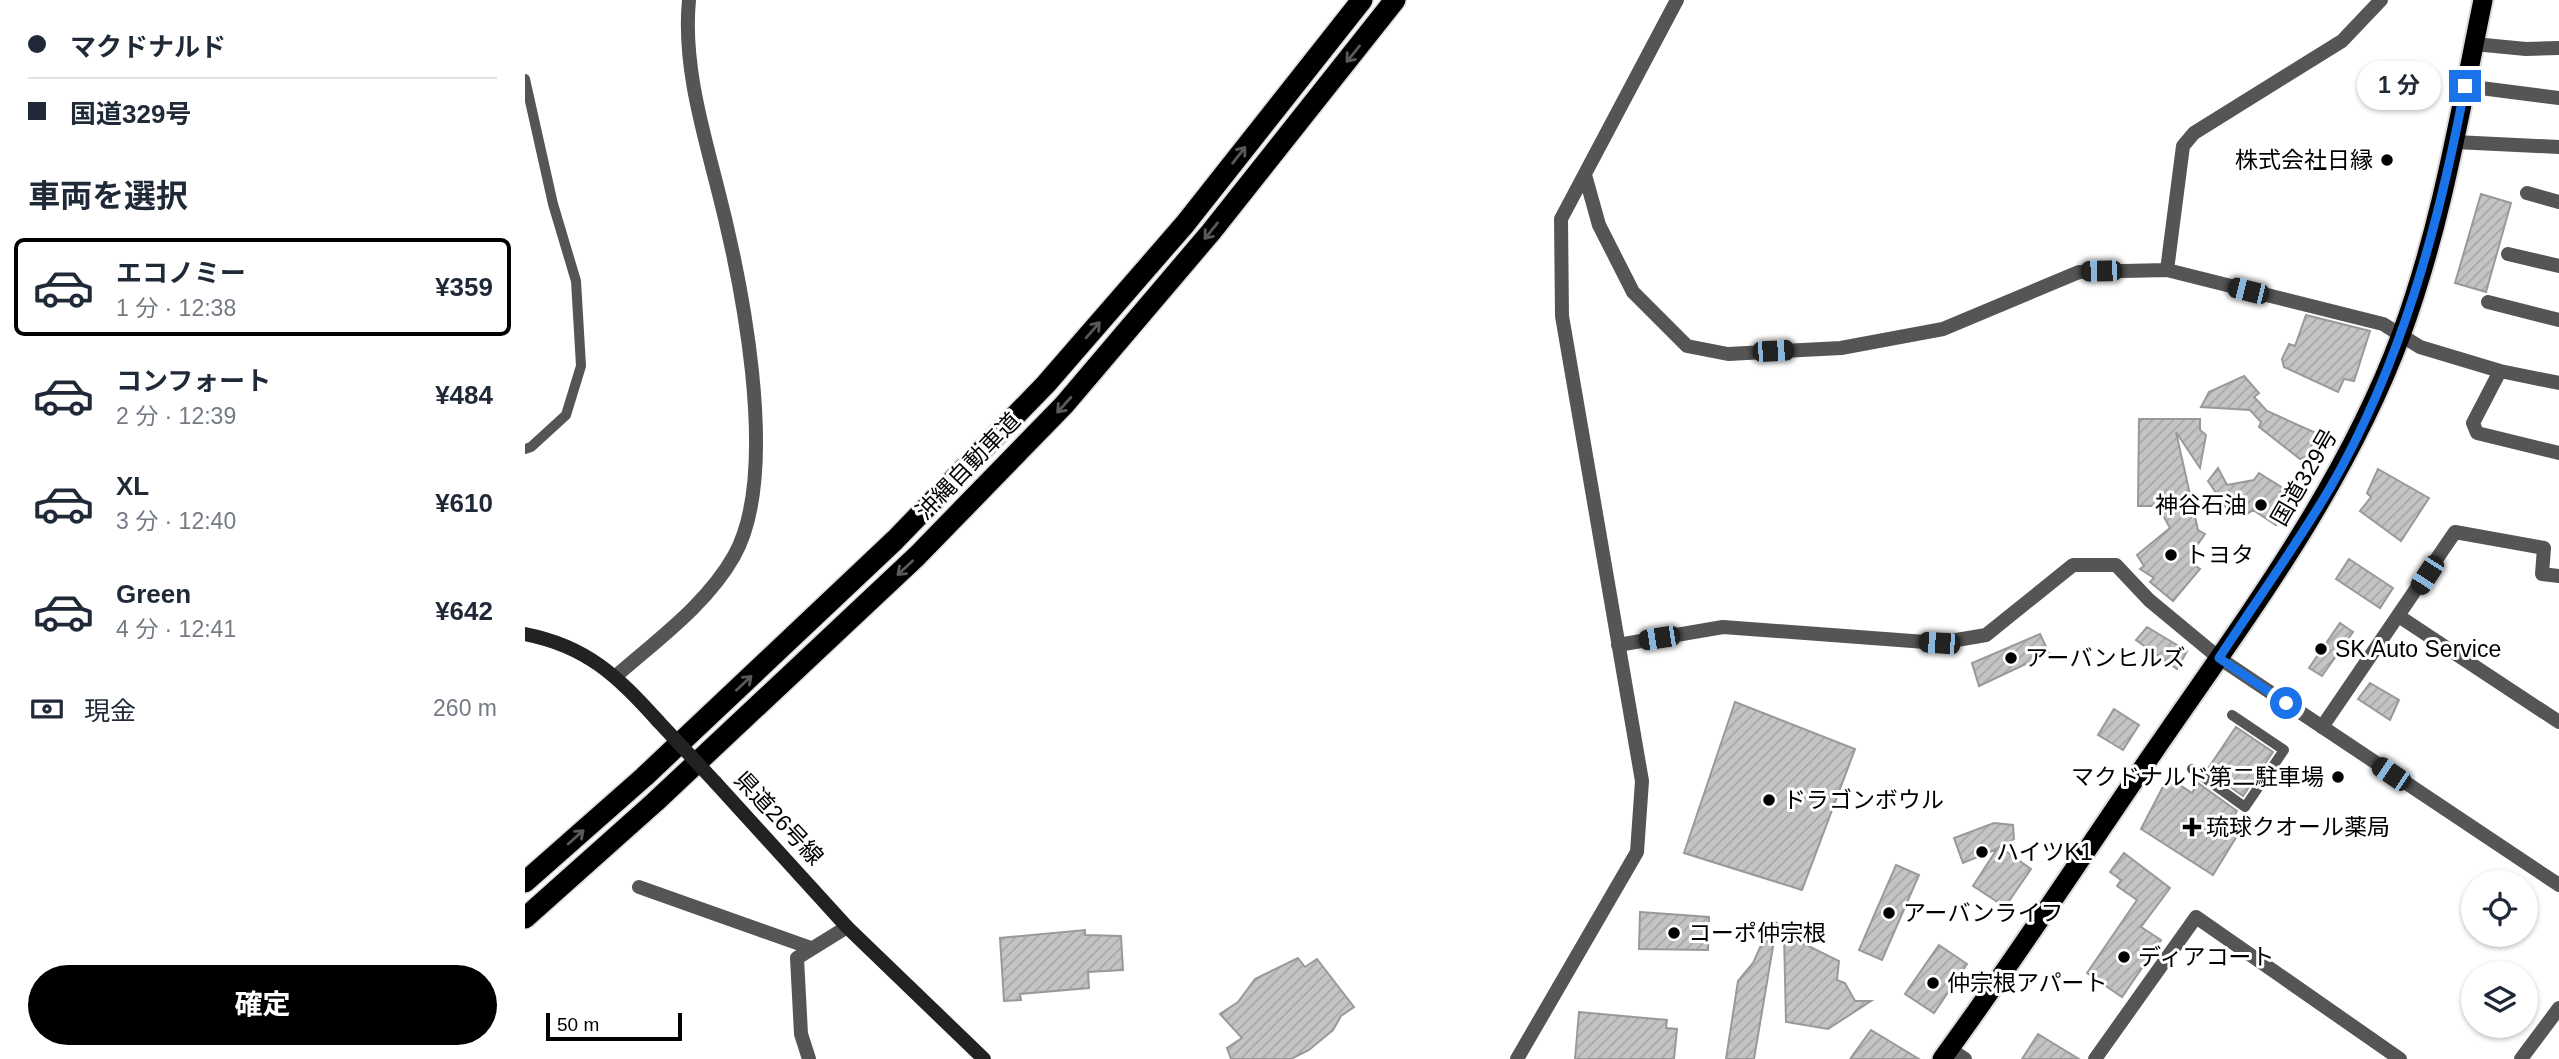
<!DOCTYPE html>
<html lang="ja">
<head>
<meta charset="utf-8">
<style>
  :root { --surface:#fff; --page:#f6f6f7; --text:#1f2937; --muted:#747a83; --line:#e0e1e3; --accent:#000 }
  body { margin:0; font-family:Helvetica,"Noto Sans JP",sans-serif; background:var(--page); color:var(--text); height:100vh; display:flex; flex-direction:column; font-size:26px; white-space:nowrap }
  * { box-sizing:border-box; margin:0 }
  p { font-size:23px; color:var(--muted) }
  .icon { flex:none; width:38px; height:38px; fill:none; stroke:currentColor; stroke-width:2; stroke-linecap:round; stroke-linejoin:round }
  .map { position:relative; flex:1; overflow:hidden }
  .details { display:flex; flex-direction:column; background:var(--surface); width:525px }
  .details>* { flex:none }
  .guide { display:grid; align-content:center; height:154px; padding:0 28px; background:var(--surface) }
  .controls { position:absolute; left:1936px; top:870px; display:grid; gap:14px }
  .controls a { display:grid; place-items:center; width:77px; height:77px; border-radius:50%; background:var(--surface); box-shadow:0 2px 5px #0004; font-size:35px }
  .scale { position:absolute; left:21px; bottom:18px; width:136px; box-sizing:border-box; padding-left:7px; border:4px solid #000; border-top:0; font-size:19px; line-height:24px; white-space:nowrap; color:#000; -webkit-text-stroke:5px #fff; paint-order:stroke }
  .end { position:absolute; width:32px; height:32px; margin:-16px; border:9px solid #1a73e8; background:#fff; box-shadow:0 0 0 4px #fff }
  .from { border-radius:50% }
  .bubble { position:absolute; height:49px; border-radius:24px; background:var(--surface); box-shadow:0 2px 5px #0004; font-size:23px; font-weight:700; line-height:49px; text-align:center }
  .car { position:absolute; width:21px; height:42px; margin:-21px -10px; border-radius:9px; box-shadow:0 0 5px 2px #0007; background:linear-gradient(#222 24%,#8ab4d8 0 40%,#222 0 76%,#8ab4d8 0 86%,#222 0) }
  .guide b { display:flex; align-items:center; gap:24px; height:66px; font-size:26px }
  .guide b+b { border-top:2px solid var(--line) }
  .guide i { width:18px; height:18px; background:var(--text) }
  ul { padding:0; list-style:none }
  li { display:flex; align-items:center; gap:21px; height:98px; margin:0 14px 10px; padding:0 14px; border:4px solid transparent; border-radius:10px }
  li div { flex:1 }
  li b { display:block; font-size:26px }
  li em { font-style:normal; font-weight:700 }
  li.on { border-color:var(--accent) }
  li>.icon { width:63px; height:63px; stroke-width:1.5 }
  h2 { padding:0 28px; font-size:32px; line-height:84px }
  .pay { display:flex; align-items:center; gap:18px; height:77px; padding:0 28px; font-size:26px }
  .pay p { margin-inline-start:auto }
  .primary-button { display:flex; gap:14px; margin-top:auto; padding:14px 28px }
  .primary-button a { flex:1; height:80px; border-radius:42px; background:var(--accent); color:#fff; font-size:28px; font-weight:700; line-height:80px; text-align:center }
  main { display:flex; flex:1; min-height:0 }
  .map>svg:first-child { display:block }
  .building { fill:url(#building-hatch); stroke:#999; stroke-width:2 }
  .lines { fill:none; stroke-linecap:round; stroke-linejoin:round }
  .trunk-casing { stroke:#dbdbdb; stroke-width:23 }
  .motorway-casing { stroke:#dbdbdb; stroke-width:24 }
  .service { stroke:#555; stroke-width:10 }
  .minor { stroke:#555; stroke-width:14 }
  .tertiary { stroke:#555; stroke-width:14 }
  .secondary { stroke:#222; stroke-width:14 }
  .trunk { stroke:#000; stroke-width:19 }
  .motorway { stroke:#000; stroke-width:21 }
  .secondary-bridge { stroke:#222; stroke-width:14 }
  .oneway { stroke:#595959 }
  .route { stroke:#1a73e8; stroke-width:9 }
  .poi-dot { fill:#000; stroke:#fff; stroke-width:2.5 }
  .labels { text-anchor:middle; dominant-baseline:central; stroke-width:6; stroke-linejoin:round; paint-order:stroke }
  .poi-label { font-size:23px; fill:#000; stroke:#fff; text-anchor:start }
  .street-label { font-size:23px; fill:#000; stroke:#fff }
</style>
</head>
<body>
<main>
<section class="details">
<div class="guide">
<b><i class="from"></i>マクドナルド</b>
<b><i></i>国道329号</b>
</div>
<h2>車両を選択</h2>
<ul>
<li class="on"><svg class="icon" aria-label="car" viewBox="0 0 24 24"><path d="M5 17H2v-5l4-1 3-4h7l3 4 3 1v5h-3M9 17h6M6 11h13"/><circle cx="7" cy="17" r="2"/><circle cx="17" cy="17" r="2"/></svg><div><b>エコノミー</b><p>1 分 · 12:38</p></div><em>¥359</em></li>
<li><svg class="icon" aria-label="car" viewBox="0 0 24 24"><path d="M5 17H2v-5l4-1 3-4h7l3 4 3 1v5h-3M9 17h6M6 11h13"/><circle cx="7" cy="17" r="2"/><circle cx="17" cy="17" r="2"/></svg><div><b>コンフォート</b><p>2 分 · 12:39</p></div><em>¥484</em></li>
<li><svg class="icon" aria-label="car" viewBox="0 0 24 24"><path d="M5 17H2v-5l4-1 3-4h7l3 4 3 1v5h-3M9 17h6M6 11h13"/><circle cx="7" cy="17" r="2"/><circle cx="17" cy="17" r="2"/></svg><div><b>XL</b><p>3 分 · 12:40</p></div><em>¥610</em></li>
<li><svg class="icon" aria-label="car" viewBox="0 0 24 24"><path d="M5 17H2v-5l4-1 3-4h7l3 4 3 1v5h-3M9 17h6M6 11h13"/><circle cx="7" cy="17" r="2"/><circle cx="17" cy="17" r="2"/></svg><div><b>Green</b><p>4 分 · 12:41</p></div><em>¥642</em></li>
</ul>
<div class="pay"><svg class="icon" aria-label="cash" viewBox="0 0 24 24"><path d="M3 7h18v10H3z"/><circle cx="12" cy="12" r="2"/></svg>現金<p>260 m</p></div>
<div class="primary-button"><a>確定</a></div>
</section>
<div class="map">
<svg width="2034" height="1059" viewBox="0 0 2034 1059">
  <defs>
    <pattern id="building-hatch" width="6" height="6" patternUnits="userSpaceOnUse" patternTransform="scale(1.75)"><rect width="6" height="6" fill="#c4c4c4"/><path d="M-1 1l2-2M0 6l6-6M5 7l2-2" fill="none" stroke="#a7a7a7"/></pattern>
  </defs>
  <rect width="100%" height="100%" fill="#fff"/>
  <path class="building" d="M1956 194 1986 203 1961 292 1930 283Z
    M1781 315 1845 331 1829 381 1819 379 1813 392 1759 367 1757 359 1764 344 1770 346Z
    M1719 376 1734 393 1729 397 1742 411 1791 433 1783 456 1775 459 1734 427 1736 422 1725 410 1676 407 1684 392Z
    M1614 419H1675V430L1681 435 1675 468 1651 432 1673 530 1680 534 1668 551 1665 562 1675 569 1648 601 1625 582 1629 578 1615 569 1619 566 1612 555 1645 528 1633 506H1613Z
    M1693 468 1702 485 1729 480 1734 473 1769 495 1751 525 1728 510 1719 516 1712 512 1706 515 1683 481Z
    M1853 469 1904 498 1876 541 1835 511 1846 497 1842 493Z
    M1824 559 1868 588 1855 608 1811 579Z
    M1815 623 1828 632 1797 676 1784 668Z
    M1622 627 1662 651 1652 669 1611 640Z
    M1515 634 1524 653 1454 686 1447 663Z
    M1845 683 1874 700 1865 720 1833 699Z
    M1210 702 1330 749 1277 890 1159 853Z
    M1589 709 1614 725 1598 750 1573 735Z
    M1711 727 1748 752 1718 796 1682 770Z
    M1643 777 1667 793 1673 783 1712 811 1707 819 1718 826 1688 875 1616 829Z
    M1469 823 1488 825 1489 839 1475 847 1506 869 1480 907 1448 886 1472 849 1438 863 1429 838Z
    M1599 853 1645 888 1616 927 1636 940 1597 997 1562 973 1612 900 1592 886 1596 880 1585 872Z
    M1371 865 1394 875 1357 960 1334 950Z
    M1115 912 1184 917 1183 950 1114 949Z
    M1247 921 1252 923 1229 1059H1201L1213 981 1228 963Z
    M560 930V935L596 936 598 970 563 972 564 988 495 994 496 1000 479 1001 475 938Z
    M1259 934 1314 961 1312 980 1320 983 1330 1001H1346L1303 1029 1261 1022Z
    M1414 945 1442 964 1409 1013 1380 994Z
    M773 958 780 967 792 959 829 1007 816 1016 808 1030 784 1050 766 1059H706L702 1048 717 1038 695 1014 713 1002 730 979Z
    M1054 1012 1142 1020 1141 1028 1152 1029 1149 1059H1050Z
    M1346 1030 1394 1059H1325Z
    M1513 1034 1554 1059H1497Z"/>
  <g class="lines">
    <defs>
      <path id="trunk" d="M1417 1059C1491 958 1559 853 1630 750 1721 618 1820 486 1876 335 1916 227 1935 112 1958 0"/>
      <path id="motorway" d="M0 882 119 777 370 540 521 384 660 224 837 0
        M0 918 130 802 392 556 539 405 686 232 870 0"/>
    </defs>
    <use href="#trunk" class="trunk-casing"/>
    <use href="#motorway" class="motorway-casing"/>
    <path class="service" d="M0 79 28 204 51 281 56 366 41 415 6 447 0 449
      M1667 769 1720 807 1759 750 1707 715"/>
    <path class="minor" d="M1856 0 1817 41 1669 133 1658 146 1642 270 1858 324 1895 347 1975 371 2034 383
      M1949 44 2001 49 2034 48
      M1940 86 2034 98
      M1930 142 2034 147
      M1060 175 1074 225 1108 292 1162 346 1203 354 1316 348 1418 329 1554 272 1642 270
      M2002 193 2034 202
      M1983 254 2034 266
      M1963 302 2034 320
      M1975 371 1948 423 1952 433 2034 453
      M1875 617 2034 722
      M1093 645 1198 627 1414 643 1461 635 1548 565H1591L1624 600 1694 658
      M91 676C132 640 182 604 209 556 257 471 215 274 191 182 176 124 158 61 164 0
      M1797 727 1930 532 2019 548 2017 574 2034 576
      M114 887 286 948
      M1425 1049 1440 1059
      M284 1059 276 1034 272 958 322 927
      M992 1059 1112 852 1117 781 1037 316 1036 219 1152 0
      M1570 1059 1671 917 1875 1059
      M1996 1059 2034 1008"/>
    <path class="tertiary" d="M1694 658 2034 885"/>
    <path class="secondary" d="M0 634C62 646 92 676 133 721
      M190 782 322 927 459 1059"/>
    <use href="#trunk" class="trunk"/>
    <use href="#motorway" class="motorway"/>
    <path class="secondary-bridge" d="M133 721 190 782"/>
  </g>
  <defs><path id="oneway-shaft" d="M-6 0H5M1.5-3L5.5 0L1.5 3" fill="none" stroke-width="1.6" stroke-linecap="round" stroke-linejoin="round" transform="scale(1.75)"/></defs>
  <g class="oneway">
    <use href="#oneway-shaft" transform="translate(828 54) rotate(129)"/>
    <use href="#oneway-shaft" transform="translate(714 155) rotate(-52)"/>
    <use href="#oneway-shaft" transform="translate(686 231) rotate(129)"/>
    <use href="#oneway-shaft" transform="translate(568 330) rotate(-49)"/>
    <use href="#oneway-shaft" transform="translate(539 405) rotate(132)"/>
    <use href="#oneway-shaft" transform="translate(380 568) rotate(137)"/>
    <use href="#oneway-shaft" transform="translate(219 683) rotate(-43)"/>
    <use href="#oneway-shaft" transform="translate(51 837) rotate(-42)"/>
  </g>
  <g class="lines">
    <path class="route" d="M1761 703 1694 658C1731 601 1771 546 1805 488 1876 365 1914 225 1940 86"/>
  </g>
  <g class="poi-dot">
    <circle cx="1862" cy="160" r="7"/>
    <circle cx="1736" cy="505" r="7"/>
    <circle cx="1646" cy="555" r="7"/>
    <circle cx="1796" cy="649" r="7"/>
    <circle cx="1486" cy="658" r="7"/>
    <circle cx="1813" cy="777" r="7"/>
    <circle cx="1244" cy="800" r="7"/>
    <path d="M1663.5 816.5h7v7h7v7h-7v7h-7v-7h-7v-7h7z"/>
    <circle cx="1457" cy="852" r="7"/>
    <circle cx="1364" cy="913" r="7"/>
    <circle cx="1149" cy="933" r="7"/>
    <circle cx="1599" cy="957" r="7"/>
    <circle cx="1408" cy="983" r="7"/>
  </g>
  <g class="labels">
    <g class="poi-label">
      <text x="1848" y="160" text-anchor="end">株式会社日縁</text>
      <text x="1722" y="505" text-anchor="end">神谷石油</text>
      <text x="1660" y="555">トヨタ</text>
      <text x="1810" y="649">SK Auto Service</text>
      <text x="1500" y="658">アーバンヒルズ</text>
      <text x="1799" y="777" text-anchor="end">マクドナルド第二駐車場</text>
      <text x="1258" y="800">ドラゴンボウル</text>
      <text x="1681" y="827">琉球クオール薬局</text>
      <text x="1471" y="852">ハイツK1</text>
      <text x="1378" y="913">アーバンライフ</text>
      <text x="1163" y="933">コーポ仲宗根</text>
      <text x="1613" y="957">ディアコート</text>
      <text x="1422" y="983">仲宗根アパート</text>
    </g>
    <g class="street-label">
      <text transform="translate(443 466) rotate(-46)">沖縄自動車道</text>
      <text transform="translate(1779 477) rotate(-60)">国道329号</text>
      <text transform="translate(254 818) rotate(47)">県道26号線</text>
    </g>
  </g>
</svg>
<div class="controls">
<a><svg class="icon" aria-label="locate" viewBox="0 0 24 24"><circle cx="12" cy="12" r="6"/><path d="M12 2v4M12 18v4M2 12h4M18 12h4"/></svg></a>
<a><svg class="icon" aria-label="layers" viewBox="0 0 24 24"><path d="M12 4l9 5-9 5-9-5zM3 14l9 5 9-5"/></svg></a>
</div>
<div class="scale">50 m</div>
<i class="end from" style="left:1761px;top:703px"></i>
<i class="end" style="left:1940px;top:86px"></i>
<div class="bubble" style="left:1832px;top:61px;width:84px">1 分</div>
<i class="car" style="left:1576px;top:271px;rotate:269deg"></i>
<i class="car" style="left:1723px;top:291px;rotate:284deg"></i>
<i class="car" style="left:1248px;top:351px;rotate:87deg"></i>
<i class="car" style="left:1902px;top:575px;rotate:213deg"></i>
<i class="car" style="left:1134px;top:638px;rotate:261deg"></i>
<i class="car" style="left:1414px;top:643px;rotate:274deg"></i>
<i class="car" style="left:1866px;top:774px;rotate:304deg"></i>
</div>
</main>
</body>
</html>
